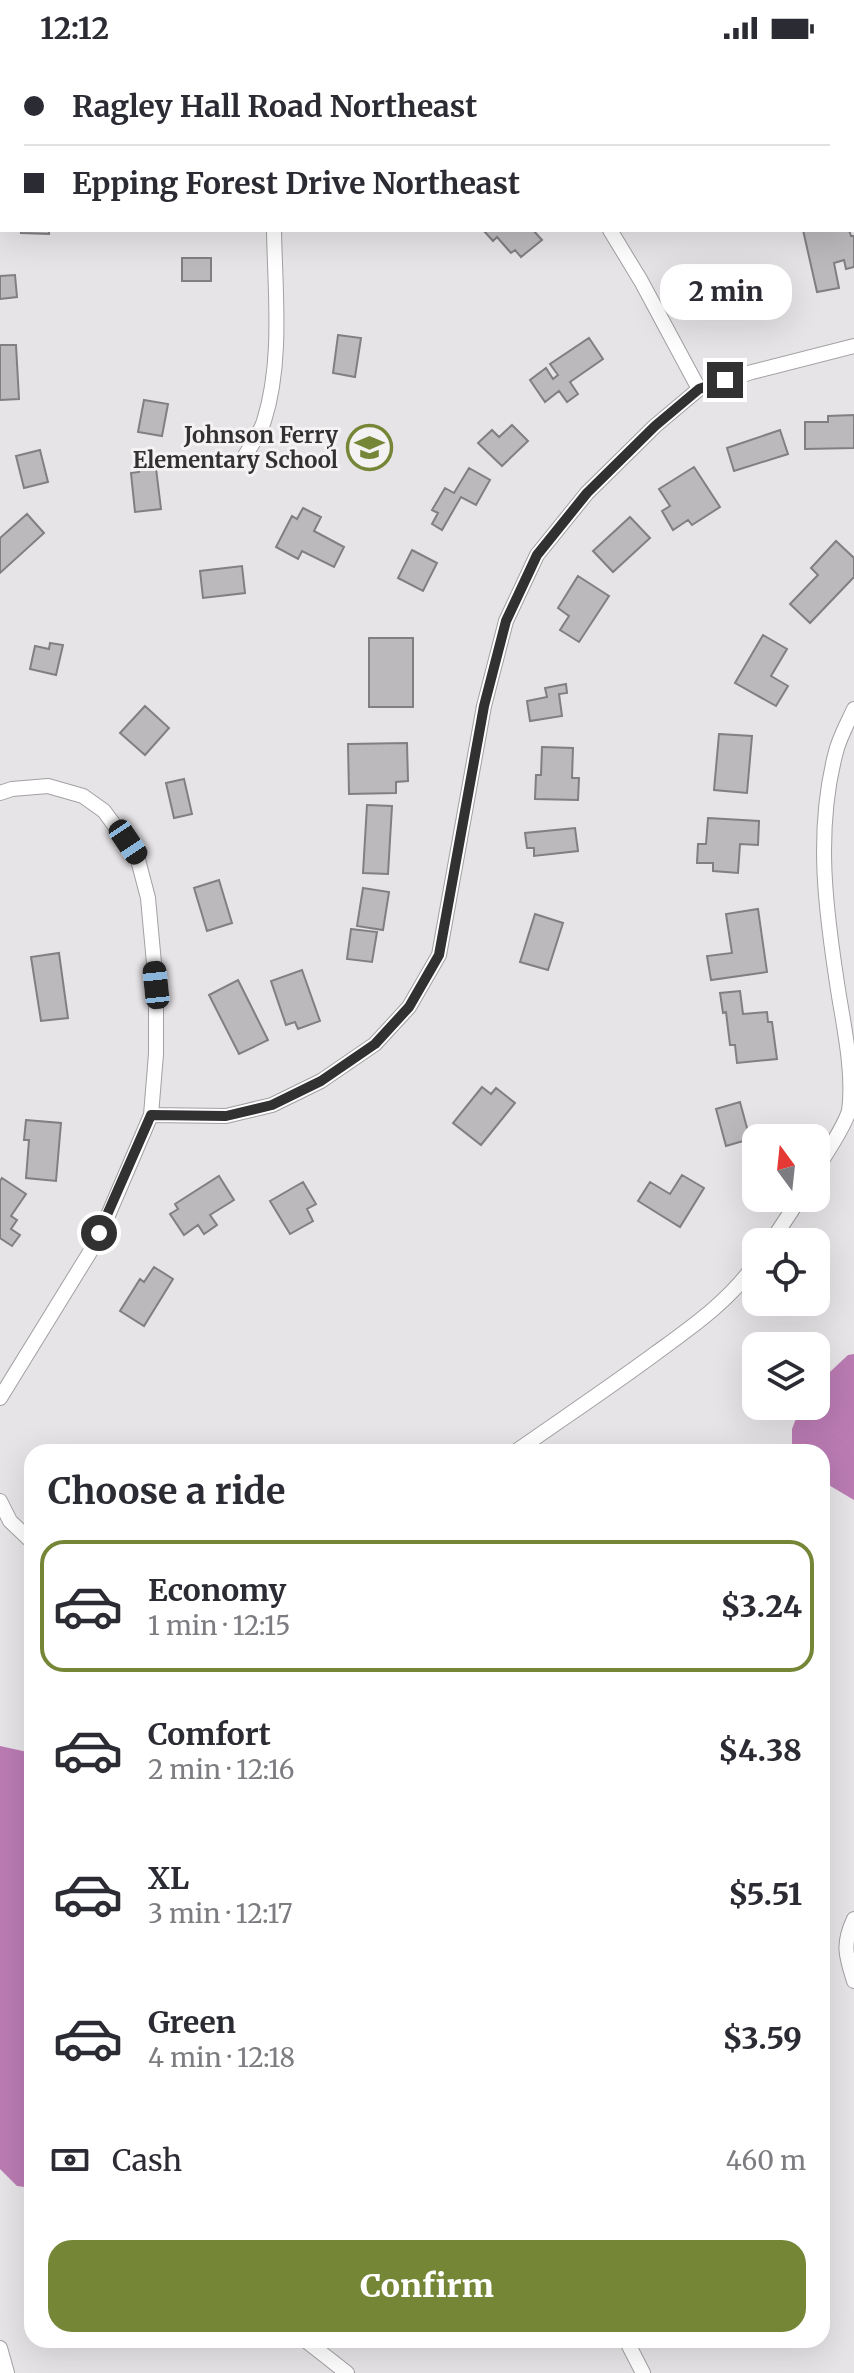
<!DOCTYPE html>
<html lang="en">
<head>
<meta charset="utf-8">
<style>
  :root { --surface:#fff; --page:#f2f2f3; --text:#2b2b33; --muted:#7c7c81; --line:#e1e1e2; --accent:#758636 }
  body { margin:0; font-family:Merriweather,serif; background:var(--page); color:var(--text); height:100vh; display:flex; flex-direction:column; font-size:30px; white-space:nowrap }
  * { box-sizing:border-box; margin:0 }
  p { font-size:26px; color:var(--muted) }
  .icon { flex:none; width:44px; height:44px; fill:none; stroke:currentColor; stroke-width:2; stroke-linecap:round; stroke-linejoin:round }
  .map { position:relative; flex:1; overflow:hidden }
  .side { position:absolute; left:24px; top:1388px; width:806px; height:904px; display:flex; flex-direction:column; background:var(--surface); border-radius:24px; box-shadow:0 8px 32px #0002 }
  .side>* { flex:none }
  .guide { position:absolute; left:0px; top:0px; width:854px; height:176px; box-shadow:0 8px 32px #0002; display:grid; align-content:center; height:176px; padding:0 24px; background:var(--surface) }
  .needle { width:52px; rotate:345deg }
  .buttons { position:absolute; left:742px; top:1068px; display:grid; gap:16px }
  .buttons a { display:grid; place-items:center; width:88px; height:88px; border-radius:16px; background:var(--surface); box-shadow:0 8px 32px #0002; font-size:40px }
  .end { position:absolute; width:36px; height:36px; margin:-18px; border:10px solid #323132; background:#fff; box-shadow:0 0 0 4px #fff }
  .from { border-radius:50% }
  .bubble { position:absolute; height:56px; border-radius:24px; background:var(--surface); box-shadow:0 8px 32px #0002; font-size:26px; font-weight:800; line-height:56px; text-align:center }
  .car { position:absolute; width:24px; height:48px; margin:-24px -12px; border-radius:10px; box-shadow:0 0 6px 2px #0007; background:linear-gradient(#222 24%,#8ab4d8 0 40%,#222 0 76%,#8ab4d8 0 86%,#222 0) }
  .guide b { display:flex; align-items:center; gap:28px; height:76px; font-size:30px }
  .guide b+b { border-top:2px solid var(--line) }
  .guide i { width:20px; height:20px; background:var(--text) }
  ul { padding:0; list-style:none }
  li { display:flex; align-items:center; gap:24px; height:132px; margin:0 16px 12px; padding:0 8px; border:4px solid transparent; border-radius:24px }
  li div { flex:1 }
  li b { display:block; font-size:30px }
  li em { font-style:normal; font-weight:800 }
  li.active { border-color:var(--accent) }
  li>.icon { width:72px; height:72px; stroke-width:1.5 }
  h2 { padding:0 24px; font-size:36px; line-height:96px }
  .pay { display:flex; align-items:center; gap:20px; height:88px; padding:0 24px; font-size:30px }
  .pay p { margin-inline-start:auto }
  .primary-button { display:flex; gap:16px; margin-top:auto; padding:16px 24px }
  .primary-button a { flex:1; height:92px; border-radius:24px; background:var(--accent); color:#fff; font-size:32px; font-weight:800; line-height:92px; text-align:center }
  .status { display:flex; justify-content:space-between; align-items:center; height:56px; padding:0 40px; background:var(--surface); direction:ltr }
  .status svg { height:22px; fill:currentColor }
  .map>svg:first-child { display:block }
  .water { fill:#ba7bb3 }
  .building { fill:#bbb9bb; stroke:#817f81; stroke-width:2 }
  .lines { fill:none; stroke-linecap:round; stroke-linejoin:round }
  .minor-casing { stroke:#a2a0a2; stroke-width:16 }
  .minor { stroke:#fff; stroke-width:14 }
  .route { stroke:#323132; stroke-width:10 }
  .labels { text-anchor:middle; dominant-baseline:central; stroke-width:6; stroke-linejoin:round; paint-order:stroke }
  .poi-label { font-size:22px; font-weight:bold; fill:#323132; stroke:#f5f2f4; text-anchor:end }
</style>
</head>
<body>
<div class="status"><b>12:12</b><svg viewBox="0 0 49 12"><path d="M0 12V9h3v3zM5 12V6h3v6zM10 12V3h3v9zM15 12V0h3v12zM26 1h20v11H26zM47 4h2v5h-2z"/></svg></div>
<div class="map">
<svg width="854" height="2317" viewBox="0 0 854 2317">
  <rect width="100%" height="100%" fill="#e7e4e7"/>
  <path class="water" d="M854 1298V1444L822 1425V1396H792V1373L801 1350H816V1329L848 1299Z
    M0 1690 32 1697V2132L17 2130 0 2113Z"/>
  <path class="building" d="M232 0H296L294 2Z
    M732 0H781L783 2H732Z
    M21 174H49V178L21 177Z
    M483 174H533L542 184 521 201 515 194 511 197 497 181 493 185Z
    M803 174H849L851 180H854V211L846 213 844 204 834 207 839 232 817 236Z
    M182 202H211V225H182Z
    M15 219 17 241 0 243V220Z
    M338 279 361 282 355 321 333 317Z
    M589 282 603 303 570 326 578 338 567 346 559 335 545 346 530 324 546 312 553 323 558 319 550 308Z
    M0 289H16L19 343 0 344Z
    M144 344 168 348 162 380 138 376Z
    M854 359V392L805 393V366H828V360Z
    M512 369 528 385 502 410 478 387 492 374 499 381Z
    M780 374 788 398 734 415 727 392Z
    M40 394 48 426 24 432 16 400Z
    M155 404 161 453 135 456 131 417 139 416 138 406Z
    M694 411 720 451 692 469 688 464 673 474 662 455 670 450 659 433Z
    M469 412 490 424 476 449 461 441 442 474 432 468 438 457 432 454 445 432 454 437Z
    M303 452 321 461 314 475 344 491 334 511 302 495 298 503 276 491 292 460 297 463Z
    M27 458 44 477 0 517V482Z
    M630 461 650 482 613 516 593 495Z
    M836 485 854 502V521L810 567 790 548 818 519 811 512Z
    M412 494 437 507 423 535 398 522Z
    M242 510 245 537 203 542 200 515Z
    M578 520 609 540 579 586 560 574 569 560 558 552Z
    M763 579 787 593 771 620 788 630 776 650 735 627Z
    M369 582H413V651H369Z
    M50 587 63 589 56 619 30 613 35 590 49 593Z
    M566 628 567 637 559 638 562 660 530 665 527 645 547 641 545 632Z
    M145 650 169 672 145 699 120 677Z
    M719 678 752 680 747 737 714 734Z
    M407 687 408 725 396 726V737L349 738 348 688Z
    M542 691 573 692 572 722H579L578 744 535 743 536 719H541Z
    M184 723 192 758 174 762 166 727Z
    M367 749 392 750 388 818 363 817Z
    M708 762 759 765 758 789 740 788 738 817 713 815V807H697L698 788H706Z
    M575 772 578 795 534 800V792H527L525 777Z
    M219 824 232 867 207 875 194 832Z
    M363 832 389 836 383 874 357 870Z
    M758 853 767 916 711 924 707 900 732 897 726 858Z
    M535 858 563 867 548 914 520 906Z
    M351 873 377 876 372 906 347 903Z
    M59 897 68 962 41 965 31 901Z
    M302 914 320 965 298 973 295 966 286 969 271 925Z
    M238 924 268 984 239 998 209 939Z
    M740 935 743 958 767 956 768 966H772L777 1003 737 1007 735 989H730L726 956 723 957 720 937Z
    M482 1031 491 1038 496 1032 515 1047 481 1089 453 1067Z
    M740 1046 750 1083 726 1090 716 1053Z
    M26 1064 61 1067 56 1125 26 1122 29 1084H24Z
    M682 1119 704 1132 680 1171 638 1145 650 1126 670 1138Z
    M219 1120 234 1144 210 1159 217 1169 204 1178 198 1169 184 1179 170 1158 178 1153 175 1148Z
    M2 1122 26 1138 11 1160 17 1164 11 1173 20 1179 12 1190 0 1182V1125Z
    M303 1126 316 1148 307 1153 313 1165 290 1178 270 1145Z
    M154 1211 173 1223 144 1270 120 1255 140 1223 144 1226Z"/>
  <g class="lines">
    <defs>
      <path id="minor" d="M476 0 478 2
        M389 2 394 0
        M610 174 641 225 699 333
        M243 403C250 391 260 378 264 365 283 305 275 236 274 174
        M0 737 12 733 48 730 83 740 104 755 137 800 148 842 156 929V998L151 1059 109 1157 90 1196 0 1342
        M151 1059 226 1060 272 1049 321 1025 375 988 409 951 439 899 484 650 506 565 537 499 587 437 655 370 699 333 752 316 854 290
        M816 1114C826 1097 843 1074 849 1055 854 1020 845 976 839 940 826 858 814 774 837 692 841 679 848 666 854 653
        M771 1186 800 1142
        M515 1396C562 1363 610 1331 656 1297 693 1270 729 1245 756 1207
        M0 1445 10 1465 32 1486
        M854 1863C842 1888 846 1900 854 1925
        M305 2284 347 2317
        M626 2284 643 2317
        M0 2292 7 2317"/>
    </defs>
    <use href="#minor" class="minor-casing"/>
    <use href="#minor" class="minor"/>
  </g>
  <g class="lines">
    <path class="route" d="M99 1177 151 1059 226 1060 272 1049 321 1025 375 988 409 951 439 899 484 650 506 565 537 499 587 437 655 370 699 333 725 324"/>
  </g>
  <defs>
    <symbol id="school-ring" viewBox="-11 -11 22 22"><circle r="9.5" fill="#f5f2f4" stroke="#758636" stroke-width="1.5"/><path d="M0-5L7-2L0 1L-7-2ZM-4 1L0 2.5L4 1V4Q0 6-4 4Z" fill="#758636"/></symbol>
  </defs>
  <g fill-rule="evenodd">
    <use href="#school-ring" x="344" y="366" width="51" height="51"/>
  </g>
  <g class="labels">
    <g class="poi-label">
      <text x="338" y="379">Johnson Ferry<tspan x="338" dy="25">Elementary School</tspan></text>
    </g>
  </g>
</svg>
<div class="buttons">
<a><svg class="needle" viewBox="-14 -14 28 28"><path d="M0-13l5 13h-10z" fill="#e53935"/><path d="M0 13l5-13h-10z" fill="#7c7c81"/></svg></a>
<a><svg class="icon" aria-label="locate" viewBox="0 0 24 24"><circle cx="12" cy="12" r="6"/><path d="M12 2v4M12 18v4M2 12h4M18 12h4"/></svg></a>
<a><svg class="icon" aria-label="layers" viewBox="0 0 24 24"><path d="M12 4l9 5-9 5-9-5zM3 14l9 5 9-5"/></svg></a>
</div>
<i class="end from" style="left:99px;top:1177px"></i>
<i class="end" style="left:725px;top:324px"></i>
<div class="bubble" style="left:660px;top:208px;width:132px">2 min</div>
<i class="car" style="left:128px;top:786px;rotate:146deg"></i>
<i class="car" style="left:156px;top:929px;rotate:354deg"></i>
<div class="guide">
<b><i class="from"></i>Ragley Hall Road Northeast</b>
<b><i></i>Epping Forest Drive Northeast</b>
</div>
<section class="side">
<h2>Choose a ride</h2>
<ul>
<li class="active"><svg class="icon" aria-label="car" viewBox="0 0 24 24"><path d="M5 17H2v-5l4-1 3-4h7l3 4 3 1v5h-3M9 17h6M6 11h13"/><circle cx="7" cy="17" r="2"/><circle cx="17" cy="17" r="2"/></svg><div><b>Economy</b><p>1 min · 12:15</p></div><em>$3.24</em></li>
<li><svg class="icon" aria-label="car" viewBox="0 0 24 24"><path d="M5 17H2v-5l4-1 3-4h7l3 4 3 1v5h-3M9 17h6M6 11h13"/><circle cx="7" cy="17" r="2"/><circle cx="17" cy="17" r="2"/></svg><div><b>Comfort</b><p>2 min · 12:16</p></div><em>$4.38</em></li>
<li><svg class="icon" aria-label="car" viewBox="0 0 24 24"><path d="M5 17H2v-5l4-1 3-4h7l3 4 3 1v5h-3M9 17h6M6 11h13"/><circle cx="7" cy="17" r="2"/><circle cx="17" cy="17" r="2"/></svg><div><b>XL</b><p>3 min · 12:17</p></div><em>$5.51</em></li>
<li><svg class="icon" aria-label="car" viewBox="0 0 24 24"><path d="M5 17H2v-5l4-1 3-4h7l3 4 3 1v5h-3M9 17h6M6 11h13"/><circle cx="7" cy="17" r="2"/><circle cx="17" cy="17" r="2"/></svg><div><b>Green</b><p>4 min · 12:18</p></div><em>$3.59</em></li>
</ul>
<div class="pay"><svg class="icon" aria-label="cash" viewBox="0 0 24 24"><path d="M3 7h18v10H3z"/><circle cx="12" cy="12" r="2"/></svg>Cash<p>460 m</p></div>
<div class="primary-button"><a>Confirm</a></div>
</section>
</div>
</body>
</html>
